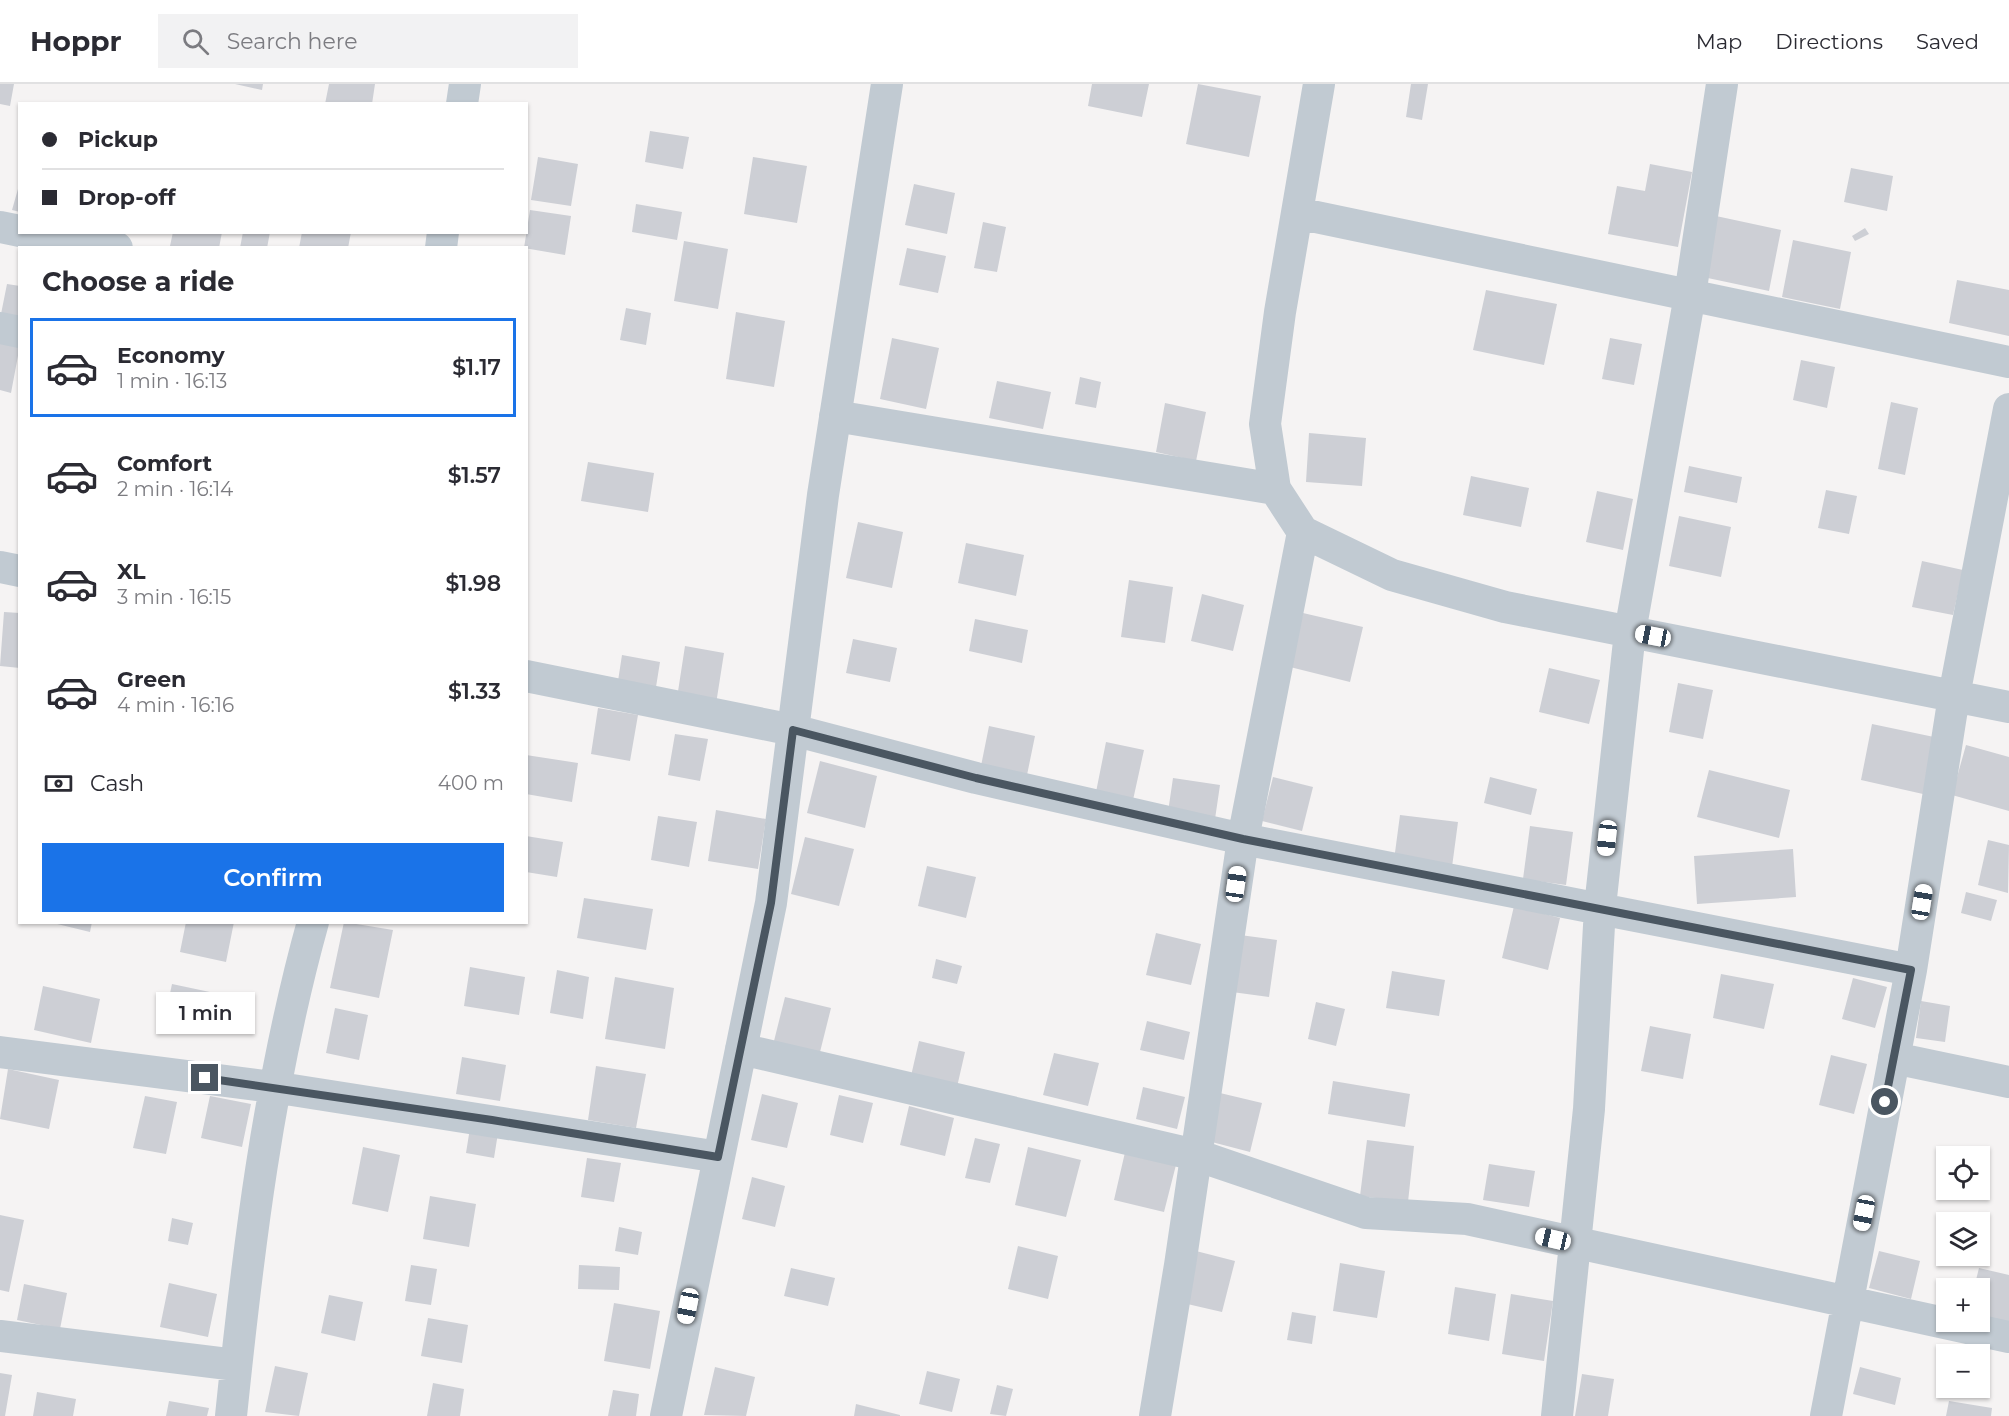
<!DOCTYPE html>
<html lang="en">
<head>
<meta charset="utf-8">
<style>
  :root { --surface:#fff; --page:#f2f2f3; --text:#2b2b33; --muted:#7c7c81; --line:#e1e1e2; --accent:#1a73e8 }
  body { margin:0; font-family:Montserrat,sans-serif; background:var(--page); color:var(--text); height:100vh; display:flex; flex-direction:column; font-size:22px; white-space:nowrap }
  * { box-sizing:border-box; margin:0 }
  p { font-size:20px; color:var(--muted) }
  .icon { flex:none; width:33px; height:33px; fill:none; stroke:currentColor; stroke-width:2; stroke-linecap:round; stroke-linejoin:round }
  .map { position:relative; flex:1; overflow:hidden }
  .panel { position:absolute; left:18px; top:162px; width:510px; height:678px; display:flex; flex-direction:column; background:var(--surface); border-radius:0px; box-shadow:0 2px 4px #0004 }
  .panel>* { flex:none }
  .hud { position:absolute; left:18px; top:18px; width:510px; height:132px; border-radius:0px; box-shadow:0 2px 4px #0004; display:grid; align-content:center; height:132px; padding:0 24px; background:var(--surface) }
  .controls { position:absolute; left:1936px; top:1062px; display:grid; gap:12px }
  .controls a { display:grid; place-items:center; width:54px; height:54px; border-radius:0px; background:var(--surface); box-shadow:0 2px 4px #0004; font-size:30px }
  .end { position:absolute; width:27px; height:27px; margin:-14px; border:8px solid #4a5661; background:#fff; box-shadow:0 0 0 3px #fff }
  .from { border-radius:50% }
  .bubble { position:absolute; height:42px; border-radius:0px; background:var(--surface); box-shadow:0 2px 4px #0004; font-size:20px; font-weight:600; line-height:42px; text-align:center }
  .car { position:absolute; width:18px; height:36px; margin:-18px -9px; border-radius:8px; box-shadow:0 0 4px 2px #0007; background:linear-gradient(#fff 24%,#345 0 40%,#fff 0 76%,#345 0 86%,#fff 0) }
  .hud b { display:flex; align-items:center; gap:21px; height:57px; font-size:22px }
  .hud b+b { border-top:2px solid var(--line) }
  .hud i { width:15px; height:15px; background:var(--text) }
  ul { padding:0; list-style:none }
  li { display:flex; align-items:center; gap:18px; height:99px; margin:0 12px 9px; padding:0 12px; border:3px solid transparent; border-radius:0px }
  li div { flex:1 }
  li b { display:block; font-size:22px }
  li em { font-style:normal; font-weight:600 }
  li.active { border-color:var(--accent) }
  li>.icon { width:54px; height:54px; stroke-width:1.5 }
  h2 { padding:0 24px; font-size:27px; line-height:72px }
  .pay { display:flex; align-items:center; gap:15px; height:66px; padding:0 24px; font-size:22px }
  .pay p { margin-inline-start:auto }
  .primary-button { display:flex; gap:12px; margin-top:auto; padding:12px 24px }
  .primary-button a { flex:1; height:69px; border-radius:0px; background:var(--accent); color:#fff; font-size:24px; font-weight:600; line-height:69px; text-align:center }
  header { display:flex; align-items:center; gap:36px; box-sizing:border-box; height:84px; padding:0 30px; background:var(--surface); border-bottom:2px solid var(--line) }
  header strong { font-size:28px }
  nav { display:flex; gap:33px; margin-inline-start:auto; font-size:21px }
  .search { width:420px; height:54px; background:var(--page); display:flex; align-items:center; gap:15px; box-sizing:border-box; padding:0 21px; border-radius:0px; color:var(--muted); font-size:22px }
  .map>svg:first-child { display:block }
  .building { fill:#cdcfd5 }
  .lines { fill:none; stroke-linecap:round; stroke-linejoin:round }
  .minor { stroke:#c1cad2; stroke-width:32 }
  .route { stroke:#4a5661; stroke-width:8 }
</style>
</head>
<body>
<header>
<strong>Hoppr</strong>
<div class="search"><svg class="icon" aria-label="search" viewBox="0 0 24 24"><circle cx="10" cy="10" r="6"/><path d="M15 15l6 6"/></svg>Search here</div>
<nav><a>Map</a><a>Directions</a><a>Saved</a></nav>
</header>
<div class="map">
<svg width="2009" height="1332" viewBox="0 0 2009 1332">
  <rect width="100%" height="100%" fill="#f5f3f3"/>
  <path class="building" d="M0 0H14L10 22 0 20Z
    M235 0H263L262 6Z
    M329 0H375L372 20H325Z
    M1092 0H1149L1142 33 1088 22Z
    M1198 0 1261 12 1249 73 1186 60Z
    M1411 0H1428L1422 36 1406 33Z
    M650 47 689 53 683 85 645 78Z
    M538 73 578 80 571 122 531 116Z
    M753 73 807 82 797 139 744 130Z
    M1650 80 1692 88 1678 163 1608 150 1617 102 1645 107Z
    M1851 84 1893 92 1887 127 1844 118Z
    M20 98V128L12 126Z
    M914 100 955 109 947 150 905 141Z
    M636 120 682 128 677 156 632 148Z
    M530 126 571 132 565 171 524 164Z
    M1716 132 1781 146 1769 207 1703 193Z
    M983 138 1006 143 997 188 974 184Z
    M1865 144 1869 150 1855 157 1852 152Z
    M173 148H222L219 164 170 162Z
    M243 148H270L267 164H240Z
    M302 148H351L348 164H299Z
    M1793 156 1851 168 1840 225 1782 213Z
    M684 157 728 165 718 225 674 217Z
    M907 164 946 172 938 209 899 201Z
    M1957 196 2009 206V252L1949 239Z
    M7 200 20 202V234L1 230Z
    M1486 206 1557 220 1544 281 1473 266Z
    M626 224 651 229 646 261 620 256Z
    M736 228 785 237 774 303 726 295Z
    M892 254 939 264 926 325 880 315Z
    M1610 254 1642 260 1634 301 1602 295Z
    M0 257 20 261 11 309 0 306Z
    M1801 276 1835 283 1827 324 1793 316Z
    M1080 293 1101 298 1096 324 1075 320Z
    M997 297 1051 308 1043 345 989 334Z
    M1891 318 1918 324 1905 391 1878 385Z
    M1165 319 1206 328 1196 377 1156 368Z
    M1309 349 1366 354 1362 402 1306 398Z
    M588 378 654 389 648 428 581 417Z
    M1689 382 1742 393 1737 419 1684 408Z
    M1471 392 1529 404 1521 443 1463 431Z
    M1826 406 1857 412 1849 450 1818 444Z
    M1597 407 1633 415 1623 466 1586 458Z
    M1679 432 1731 443 1721 493 1669 482Z
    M858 438 903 448 892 504 846 494Z
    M966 459 1024 471 1016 512 958 499Z
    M1922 477 1963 486 1953 531 1912 523Z
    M1129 496 1173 503 1165 559 1121 553Z
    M1202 510 1244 521 1233 567 1191 557Z
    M4 528 20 529V584L0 582Z
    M1303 529 1363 543 1350 598 1290 583Z
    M975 535 1028 546 1022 579 969 567Z
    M853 555 897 564 890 598 846 589Z
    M685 562 724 569 716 620 677 614Z
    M622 571 660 578 656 603 618 597Z
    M1549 584 1600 596 1589 640 1539 628Z
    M1678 599 1713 606 1703 655 1669 648Z
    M598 624 638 631 630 677 591 670Z
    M1872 640 1934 653 1923 710 1861 696Z
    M989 642 1035 652 1027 691 981 682Z
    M675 650 708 655 700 697 668 691Z
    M1106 658 1144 666 1133 716 1096 708Z
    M1966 661 2009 673V727L1952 711Z
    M526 671 578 679 572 718 526 710Z
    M820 677 877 692 865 744 807 729Z
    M1709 686 1790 706 1779 754 1697 733Z
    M1273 693 1313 703 1302 747 1262 737Z
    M1490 693 1537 705 1531 731 1484 719Z
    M1173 694 1220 701 1215 735 1168 728Z
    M716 726 766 735 758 785 708 777Z
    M1400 731 1458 738 1452 783 1394 776Z
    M658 732 697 738 689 783 651 776Z
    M1530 742 1573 748 1566 801 1523 795Z
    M526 752 563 758 557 793 526 788Z
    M805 753 854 765 839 822 791 810Z
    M1988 756 2009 761 2008 809 1978 801Z
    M1793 765 1796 813 1697 820 1694 772Z
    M927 782 976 793 966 834 918 822Z
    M1966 808 1997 816 1991 837 1961 829Z
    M584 814 653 825 646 866 577 854Z
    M1514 822 1560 834 1548 886 1502 874Z
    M49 838H92L90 848Z
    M186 838H234L226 878 180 868Z
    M344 838 393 846 379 914 330 904Z
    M1156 849 1201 860 1191 901 1146 891Z
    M1240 851 1277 856 1269 913 1232 908Z
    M936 875 962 882 957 900 932 894Z
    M470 883 525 893 519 931 464 922Z
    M557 886 589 893 583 935 550 929Z
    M1392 887 1445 896 1439 932 1386 924Z
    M1721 890 1774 900 1764 945 1713 934Z
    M615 893 674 904 665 965 605 955Z
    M1853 894 1887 903 1875 944 1842 935Z
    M172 900 224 911 215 949 164 938Z
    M43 902 100 915 91 959 34 946Z
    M785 913 831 924 819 972 773 961Z
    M1921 917 1950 922 1945 958 1916 954Z
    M1316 918 1345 925 1336 962 1308 955Z
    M335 924 368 931 359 976 326 969Z
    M1147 937 1190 948 1184 976 1140 966Z
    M1650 942 1691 950 1683 995 1641 987Z
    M919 957 965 968 957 1003 911 992Z
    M1054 969 1099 979 1088 1022 1043 1011Z
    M1831 971 1867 980 1854 1030 1819 1021Z
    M462 973 506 981 500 1017 456 1010Z
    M596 982 646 990 636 1044 588 1036Z
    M8 985 59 996 49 1045 0 1035Z
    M1333 997 1410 1010 1405 1043 1328 1030Z
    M1143 1003 1185 1013 1177 1045 1136 1035Z
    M1220 1009 1262 1019 1250 1068 1208 1057Z
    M762 1010 798 1019 787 1064 751 1056Z
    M839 1011 873 1019 863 1059 830 1051Z
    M145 1012 177 1018 166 1070 133 1064Z
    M210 1012 251 1020 242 1063 201 1054Z
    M909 1022 954 1034 945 1072 900 1061Z
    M470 1044 498 1049 494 1074 466 1069Z
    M975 1054 1000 1060 990 1099 965 1094Z
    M1367 1056 1414 1062 1408 1118 1360 1112Z
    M363 1063 400 1071 388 1128 352 1120Z
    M1028 1063 1081 1076 1066 1133 1015 1121Z
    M1126 1064 1177 1077 1164 1128 1114 1116Z
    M587 1074 621 1079 614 1118 581 1113Z
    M1489 1080 1535 1087 1529 1123 1483 1116Z
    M752 1093 785 1102 775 1143 742 1135Z
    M430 1112 476 1120 469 1163 423 1155Z
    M0 1131 24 1136 9 1208 0 1206Z
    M172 1134 193 1139 188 1161 168 1157Z
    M619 1143 642 1148 638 1171 615 1167Z
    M1018 1162 1058 1172 1048 1215 1008 1205Z
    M1196 1167 1235 1177 1222 1228 1183 1219Z
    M1879 1167 1920 1177 1911 1215 1869 1204Z
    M1340 1179 1385 1187 1377 1234 1333 1227Z
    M411 1181 437 1185 431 1221 405 1217Z
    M579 1181 620 1183 619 1206 578 1205Z
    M791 1184 835 1194 828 1222 784 1212Z
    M1979 1184 2009 1191V1241L1980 1234V1204H1974Z
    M169 1199 217 1210 208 1253 160 1243Z
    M24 1200 67 1209 60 1245 17 1236Z
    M1455 1203 1496 1210 1489 1257 1448 1250Z
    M1511 1210 1553 1217 1544 1277 1502 1270Z
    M329 1211 363 1218 355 1257 321 1249Z
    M614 1219 660 1227 650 1285 604 1277Z
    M1292 1228 1316 1232 1312 1260 1287 1256Z
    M428 1234 468 1241 462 1279 421 1272Z
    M275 1282 308 1289 299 1332 265 1328Z
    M715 1283 755 1293 746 1332 704 1331Z
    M1860 1283 1901 1294 1895 1321 1853 1310Z
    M927 1287 960 1295 952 1328 919 1320Z
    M0 1289 12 1291 5 1332H0Z
    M1582 1290 1614 1295 1608 1332H1575Z
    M433 1299 464 1305 460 1332H427Z
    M997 1301 1013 1305 1006 1332 990 1330Z
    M613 1306 639 1310 636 1332H608Z
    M37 1308 76 1315 73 1332H33Z
    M169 1317 209 1324 207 1332H166Z
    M1949 1317 1992 1324 1991 1332H1946Z
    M856 1320 900 1331V1332H854Z"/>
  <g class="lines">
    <path class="minor" d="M1319 0 1280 228 1265 340 1275 405 1303 448 1392 491 1505 523 2009 623
      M462 20 465 0
      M1297 129 2009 278
      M0 143 20 147
      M30 148 117 164
      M441 164 443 148
      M0 244 20 248
      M835 332 1275 405
      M0 483 20 487
      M526 592 793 646 976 694 1243 755 1911 886
      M741 965 1196 1071 1366 1129 1467 1135 2009 1253
      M0 968 273 1003 719 1073
      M1894 974 2009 998
      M0 1252 236 1281
      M231 1332C248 1166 268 1000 313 838
      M666 1332 771 819 823 411 887 0
      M1155 1332 1180 1181 1243 755 1303 448
      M1557 1332 1589 1025 1600 823 1630 548 1690 211 1722 0
      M1826 1332 1911 886 1954 612 2009 325"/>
  </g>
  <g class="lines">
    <path class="route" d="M205 994 492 1036 718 1073 771 819 793 646 976 694 1243 755 1911 886 1885 1018"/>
  </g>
</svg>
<div class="controls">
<a><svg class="icon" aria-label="locate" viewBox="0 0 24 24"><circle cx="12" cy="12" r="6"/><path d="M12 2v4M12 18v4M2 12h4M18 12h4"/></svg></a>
<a><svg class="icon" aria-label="layers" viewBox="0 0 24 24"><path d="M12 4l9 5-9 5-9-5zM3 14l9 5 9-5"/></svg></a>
<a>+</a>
<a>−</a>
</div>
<i class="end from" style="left:1885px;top:1018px"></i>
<i class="end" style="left:205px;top:994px"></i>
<div class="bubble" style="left:156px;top:908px;width:99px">1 min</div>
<i class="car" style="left:1653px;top:552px;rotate:281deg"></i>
<i class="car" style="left:1607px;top:754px;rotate:186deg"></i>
<i class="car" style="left:1236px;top:800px;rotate:8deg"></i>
<i class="car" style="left:1922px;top:818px;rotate:9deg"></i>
<i class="car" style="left:1864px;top:1129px;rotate:191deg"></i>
<i class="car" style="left:1553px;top:1155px;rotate:283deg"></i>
<i class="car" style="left:688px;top:1222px;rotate:191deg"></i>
<div class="hud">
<b><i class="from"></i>Pickup</b>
<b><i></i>Drop-off</b>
</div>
<section class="panel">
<h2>Choose a ride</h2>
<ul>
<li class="active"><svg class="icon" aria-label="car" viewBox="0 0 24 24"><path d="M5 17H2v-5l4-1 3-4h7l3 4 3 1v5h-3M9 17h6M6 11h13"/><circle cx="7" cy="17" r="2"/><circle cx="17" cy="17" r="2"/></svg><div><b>Economy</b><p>1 min · 16:13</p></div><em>$1.17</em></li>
<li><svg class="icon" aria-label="car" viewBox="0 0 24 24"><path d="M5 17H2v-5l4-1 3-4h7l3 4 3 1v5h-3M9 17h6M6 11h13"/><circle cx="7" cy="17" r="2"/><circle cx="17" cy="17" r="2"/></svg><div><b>Comfort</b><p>2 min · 16:14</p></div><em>$1.57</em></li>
<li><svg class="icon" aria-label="car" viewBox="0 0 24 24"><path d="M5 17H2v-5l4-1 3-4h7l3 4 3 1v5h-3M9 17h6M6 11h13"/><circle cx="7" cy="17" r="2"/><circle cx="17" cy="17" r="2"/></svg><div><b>XL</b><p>3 min · 16:15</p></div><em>$1.98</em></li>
<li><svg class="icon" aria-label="car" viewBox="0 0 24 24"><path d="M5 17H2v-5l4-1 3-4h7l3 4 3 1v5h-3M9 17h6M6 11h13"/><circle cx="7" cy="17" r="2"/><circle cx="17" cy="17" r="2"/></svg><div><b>Green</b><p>4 min · 16:16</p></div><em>$1.33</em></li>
</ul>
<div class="pay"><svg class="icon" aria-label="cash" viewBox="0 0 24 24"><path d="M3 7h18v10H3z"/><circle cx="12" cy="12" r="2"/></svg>Cash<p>400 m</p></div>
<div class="primary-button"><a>Confirm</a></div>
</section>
</div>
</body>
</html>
